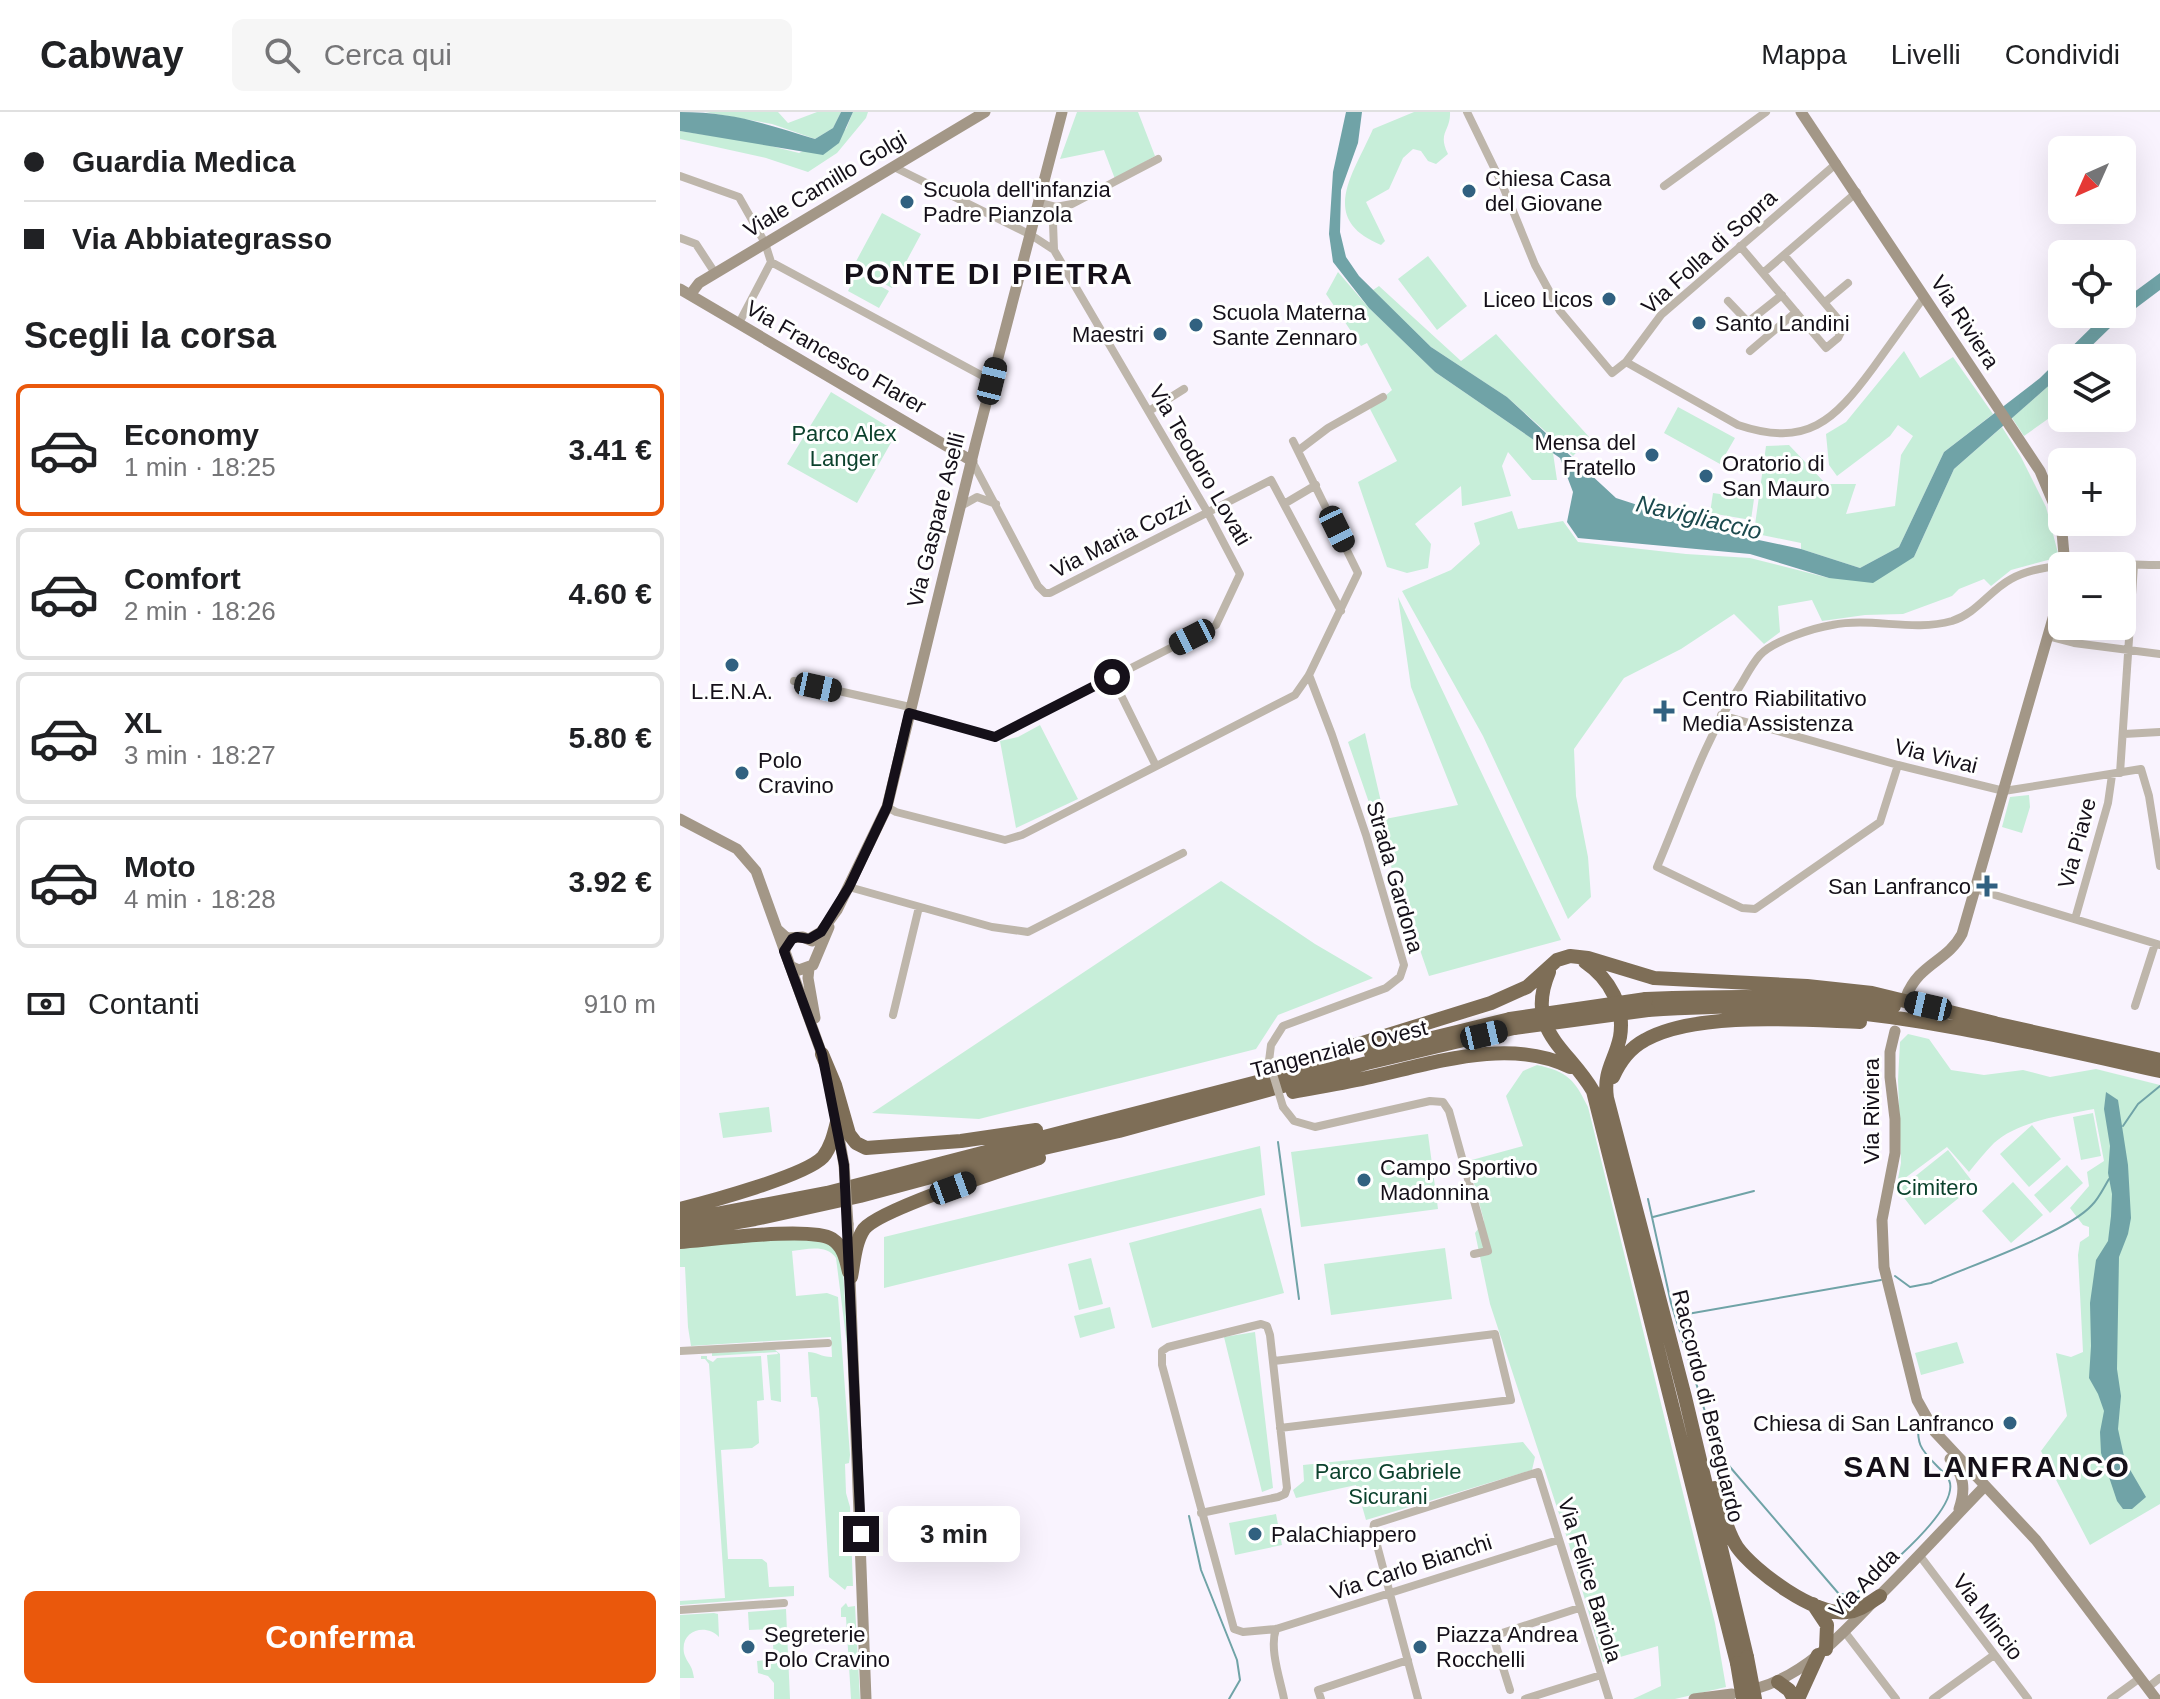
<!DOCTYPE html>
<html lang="it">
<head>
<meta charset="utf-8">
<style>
  :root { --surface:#fff; --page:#f6f6f6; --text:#202124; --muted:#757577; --line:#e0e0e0; --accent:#ea580c }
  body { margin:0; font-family:Arial,sans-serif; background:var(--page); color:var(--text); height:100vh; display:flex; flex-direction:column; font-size:30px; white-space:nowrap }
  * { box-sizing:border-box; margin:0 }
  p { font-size:26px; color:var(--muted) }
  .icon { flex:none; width:44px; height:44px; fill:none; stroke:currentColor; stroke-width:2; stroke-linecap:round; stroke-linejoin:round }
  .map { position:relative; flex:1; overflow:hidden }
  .drawer { display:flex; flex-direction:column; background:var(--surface); width:680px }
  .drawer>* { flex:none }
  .banner { display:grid; align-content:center; height:176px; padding:0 24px; background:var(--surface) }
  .needle { width:52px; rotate:225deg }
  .fabs { position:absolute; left:1368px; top:24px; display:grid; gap:16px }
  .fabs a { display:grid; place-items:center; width:88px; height:88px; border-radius:12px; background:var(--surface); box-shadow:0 8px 32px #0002; font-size:40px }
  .end { position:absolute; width:36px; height:36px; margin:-18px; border:10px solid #151019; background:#fff; box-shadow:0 0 0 4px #fff }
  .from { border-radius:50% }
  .bubble { position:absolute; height:56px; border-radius:12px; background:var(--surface); box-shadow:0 8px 32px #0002; font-size:26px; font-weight:700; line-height:56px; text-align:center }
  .car { position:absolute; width:24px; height:48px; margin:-24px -12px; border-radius:10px; box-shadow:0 0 6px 2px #0007; background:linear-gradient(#222 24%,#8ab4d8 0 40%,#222 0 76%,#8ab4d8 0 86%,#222 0) }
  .banner b { display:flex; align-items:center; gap:28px; height:76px; font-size:30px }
  .banner b+b { border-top:2px solid var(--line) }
  .banner i { width:20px; height:20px; background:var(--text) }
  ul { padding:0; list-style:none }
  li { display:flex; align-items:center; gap:24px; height:132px; margin:0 16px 12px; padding:0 8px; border:4px solid var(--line); border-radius:12px }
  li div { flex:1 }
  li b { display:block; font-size:30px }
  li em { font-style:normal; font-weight:700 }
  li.on { border-color:var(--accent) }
  li>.icon { width:72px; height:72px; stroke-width:1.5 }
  h2 { padding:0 24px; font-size:36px; line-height:96px }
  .pay { display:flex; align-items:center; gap:20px; height:88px; padding:0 24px; font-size:30px }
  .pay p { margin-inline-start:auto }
  .button { display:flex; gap:16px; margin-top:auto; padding:16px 24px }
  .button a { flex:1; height:92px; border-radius:12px; background:var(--accent); color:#fff; font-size:32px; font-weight:700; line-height:92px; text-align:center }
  header { display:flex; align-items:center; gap:48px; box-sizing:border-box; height:112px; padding:0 40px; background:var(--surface); border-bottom:2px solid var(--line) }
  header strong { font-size:38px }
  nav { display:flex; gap:44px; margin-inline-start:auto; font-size:28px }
  .search { width:560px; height:72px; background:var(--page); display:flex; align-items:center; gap:20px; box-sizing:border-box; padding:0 28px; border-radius:12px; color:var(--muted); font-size:30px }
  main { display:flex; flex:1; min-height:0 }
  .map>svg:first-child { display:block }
  .green { fill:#c7eed9 }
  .water { fill:#70a3a7 }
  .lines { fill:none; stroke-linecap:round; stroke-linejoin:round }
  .stream { stroke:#70a3a7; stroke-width:2 }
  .street { stroke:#beb6ab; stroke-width:8 }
  .secondary { stroke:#a39787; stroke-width:11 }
  .highway { stroke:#7e6e57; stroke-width:14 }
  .street-bridge { stroke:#beb6ab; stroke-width:8 }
  .secondary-bridge { stroke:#a39787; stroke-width:11 }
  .highway-bridge { stroke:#7e6e57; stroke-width:14 }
  .route { stroke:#151019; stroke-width:10 }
  .poi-dot { fill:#316180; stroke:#fff; stroke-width:3 }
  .labels { text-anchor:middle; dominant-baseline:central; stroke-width:6; stroke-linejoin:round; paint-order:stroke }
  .poi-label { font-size:22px; fill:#151019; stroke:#fff; text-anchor:start }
  .street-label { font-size:22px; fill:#151019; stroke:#fff }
  .park-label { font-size:22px; fill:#0c422d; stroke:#fff }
  .water-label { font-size:24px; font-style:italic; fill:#1a494d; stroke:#fff }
  .district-label { font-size:30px; font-weight:bold; letter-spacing:2px; fill:#151019; stroke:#fff }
</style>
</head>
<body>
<header>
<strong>Cabway</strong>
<div class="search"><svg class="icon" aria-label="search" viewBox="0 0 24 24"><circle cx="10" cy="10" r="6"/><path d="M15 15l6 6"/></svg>Cerca qui</div>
<nav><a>Mappa</a><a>Livelli</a><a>Condividi</a></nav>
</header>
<main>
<section class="drawer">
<div class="banner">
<b><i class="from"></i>Guardia Medica</b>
<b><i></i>Via Abbiategrasso</b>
</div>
<h2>Scegli la corsa</h2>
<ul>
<li class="on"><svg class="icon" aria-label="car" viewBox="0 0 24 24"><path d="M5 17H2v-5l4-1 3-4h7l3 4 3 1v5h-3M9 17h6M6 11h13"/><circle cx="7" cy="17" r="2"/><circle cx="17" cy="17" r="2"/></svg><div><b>Economy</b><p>1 min · 18:25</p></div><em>3.41 €</em></li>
<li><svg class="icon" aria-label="car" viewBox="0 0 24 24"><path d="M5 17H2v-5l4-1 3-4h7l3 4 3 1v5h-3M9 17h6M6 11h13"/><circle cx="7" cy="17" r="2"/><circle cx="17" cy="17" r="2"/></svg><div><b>Comfort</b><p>2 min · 18:26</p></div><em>4.60 €</em></li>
<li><svg class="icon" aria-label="car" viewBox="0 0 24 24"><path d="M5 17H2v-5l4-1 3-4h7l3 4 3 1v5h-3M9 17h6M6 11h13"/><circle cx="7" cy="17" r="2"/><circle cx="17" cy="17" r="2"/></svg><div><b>XL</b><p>3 min · 18:27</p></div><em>5.80 €</em></li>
<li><svg class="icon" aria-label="car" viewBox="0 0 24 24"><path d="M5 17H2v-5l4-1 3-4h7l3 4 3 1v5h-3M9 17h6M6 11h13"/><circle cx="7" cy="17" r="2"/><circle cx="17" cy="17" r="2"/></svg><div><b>Moto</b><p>4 min · 18:28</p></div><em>3.92 €</em></li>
</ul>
<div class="pay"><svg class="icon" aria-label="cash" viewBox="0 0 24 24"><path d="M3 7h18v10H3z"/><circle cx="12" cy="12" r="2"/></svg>Contanti<p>910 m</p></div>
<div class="button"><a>Conferma</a></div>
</section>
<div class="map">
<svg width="1480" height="1587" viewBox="0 0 1480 1587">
  <rect width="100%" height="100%" fill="#f9f3fe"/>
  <path class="green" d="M25 0H98L108 11 137 0H161L153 16 135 27 92 12Z
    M173 0H188L186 6 157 41 128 60 86 46 0 27V19L79 31 119 41 166 17Z
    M397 0H458L475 44 435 67 424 38 380 47Z
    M734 0H770C771 19 757 20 768 42L756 52 748 49 741 39 733 37 723 46 709 77 686 90 705 129 701 133C637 107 674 61 693 17Z
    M202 101 241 122 212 176 173 155Z
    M748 144 787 194 757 218 718 167Z
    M658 160 689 196 755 260 873 341 877 368H852L828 340 822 354 831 384 782 394 781 374 735 412 751 432 748 456 727 461 707 455 678 370 717 349 690 297 712 278 687 231 681 234 646 182Z
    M177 161 209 179 199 196 168 179Z
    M699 174 781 249 816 222 910 326 893 344 827 285 751 235 693 178Z
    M1224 239 1240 266 1273 245 1313 302 1264 340 1219 435 1180 456 1121 437V431L1028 412V408L1075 413 1086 334 1109 333 1146 372H1176L1166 402 1215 394 1221 343 1233 324 1218 313 1210 324 1157 364 1149 353 1146 322 1166 310Z
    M1382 262V297L1344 324 1332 306Z
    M151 280 217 320 177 391 107 352Z
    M998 295 1055 326 1040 352 984 321Z
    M1322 315 1341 345 1366 395 1379 445 1331 458 1311 474 1304 467 1279 477 1272 484 1223 502 1185 503 1142 509 1132 488 1098 494 1100 520 1084 532 1054 502 1001 537 944 566 894 637 896 684 908 745 911 785 888 807 803 624 722 479 771 458 800 432 794 411 832 399 838 417 883 409 898 430 1006 442 1070 446 1149 466 1234 445 1274 357Z
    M1033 381 1074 387 1071 408 1030 401Z
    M718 485 881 828 749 864 668 630 685 621 705 707 778 693 731 575Z
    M360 613 398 687 336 716 320 629 338 625Z
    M1349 683 1350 695 1342 721 1322 715 1330 685Z
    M541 769 635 832 693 866 598 903 576 937 299 1007 192 1001Z
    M1228 922 1249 927 1271 958 1304 963 1343 958 1370 965 1416 957 1480 973V1392L1410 1433 1361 1339 1387 1304 1376 1241 1391 1245 1403 1240 1398 1143 1400 1130 1409 1124V1115L1403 1113 1390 1096 1409 1074 1407 1060 1424 1049 1414 997C1383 1003 1338 1009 1314 1031 1305 1040 1297 1050 1289 1060L1267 1035 1217 1072 1221 1051 1218 968 1220 930Z
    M857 953C888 960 894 967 908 995L1035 1511 1046 1575 995 1587H953L981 1574 978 1534 923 1550 888 1429 810 1192 795 1121 804 1109 788 1049 843 1034 826 984 843 959Z
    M89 995 92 1020 43 1026 39 1001Z
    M1413 1001 1421 1044 1401 1048 1393 1005Z
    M1352 1013 1381 1047 1349 1075 1320 1042Z
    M748 1022 758 1097 621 1115 611 1040Z
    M580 1034 585 1083 204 1176V1125Z
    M1268 1038 1295 1073 1245 1113 1218 1078Z
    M1387 1053 1403 1071 1370 1101 1354 1083Z
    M1333 1070 1363 1103 1331 1131 1302 1099Z
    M581 1096 604 1181 472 1216 449 1131Z
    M124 1125 154 1134 163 1157 168 1241 156 1146C147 1132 127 1137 112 1139L116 1184 147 1181 158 1185 170 1343 169 1351 165 1352 166 1381 170 1395 173 1474H167L165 1478 149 1465 139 1297 137 1285H131L128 1240C137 1240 141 1245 152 1245L151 1225 11 1234 8 1215 5 1155H0V1135Z
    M765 1136 772 1187 651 1203 644 1152Z
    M411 1146 423 1192 399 1198 388 1152Z
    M430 1195 435 1216 400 1226 394 1204Z
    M575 1220 593 1376 582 1380 544 1225Z
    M1277 1230 1284 1251 1241 1263 1235 1241Z
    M94 1237 100 1242 101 1290 91 1288 87 1243 98 1242 97 1240 32 1244V1241Z
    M21 1244H27V1247L33 1250 37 1246 81 1244 84 1288 77 1289 79 1331 72 1336 41 1338 48 1447H82L87 1451 89 1475 114 1474V1484L0 1493V1489L45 1486 29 1252 25 1247H21Z
    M843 1330 855 1345 852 1358 686 1408 676 1373 616 1386 613 1378 624 1369 623 1353Z
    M596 1402 602 1433 555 1443 549 1411Z
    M166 1491 168 1495 175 1494 180 1587H171L166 1505H161V1496Z
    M106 1497 110 1587H94V1571L88 1564 78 1561 77 1549 94 1547 92 1517 69 1518 68 1500Z
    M34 1501 38 1502 39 1525C26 1511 0 1518 4 1541 7 1552 12 1551 14 1566H0V1503Z"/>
  <path class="water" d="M0 0C53 0 86 12 135 27L153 16 161 0H173L159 31 143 43 0 19Z
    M666 0H682L678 31 661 78 660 120 666 145 679 164 751 235 827 285 936 386 1041 420 1121 437 1180 456 1219 435 1264 340 1360 266 1425 202H1442V189L1480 161V178L1432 214 1399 246H1382V262L1274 357 1234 445 1193 471 1149 466 1070 442 898 426 887 410 893 380 880 346 755 260 689 196 653 150 649 122 653 60Z
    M1426 980 1438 988 1448 1053 1451 1106 1448 1122 1439 1145 1437 1257 1441 1284 1438 1317 1445 1349 1466 1385 1452 1397H1443L1437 1389 1421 1341 1420 1320 1424 1299 1418 1282 1409 1266 1411 1234 1410 1191 1416 1148 1428 1129 1431 1104 1432 1082 1428 1061 1430 1034 1424 997Z"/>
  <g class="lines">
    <path class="stream" d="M1443 1014 1458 992 1480 974
      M598 1030 619 1187
      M968 1087 991 1191 1038 1341 1159 1482 1174 1483C1195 1466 1282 1397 1269 1368 1267 1363 1261 1358 1257 1354 1239 1336 1237 1332 1238 1306
      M973 1105 1074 1079
      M1215 1164 1230 1175 1251 1171C1289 1154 1387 1121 1412 1093 1419 1086 1424 1075 1429 1067
      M996 1204 1201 1168
      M509 1404 521 1458 557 1548 560 1568 549 1587"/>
    <path class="street" d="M787 0 822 72 855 153 880 199 932 261 946 250 981 203 1157 51
      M214 55 351 123 374 138 528 401 560 462 536 513 315 625 229 601
      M0 64 59 85 85 131 91 150 312 269
      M984 74 1086 0
      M360 91 376 95 373 111 374 138
      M376 95 392 92 478 47
      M0 126 16 132 35 161
      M1060 134 1146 236 1158 226 1164 214 1104 143
      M1083 161 1177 80
      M1048 189 1068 210 1102 183
      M1145 190 1168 171
      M59 211 91 150
      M1070 239 1116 200
      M946 250 1058 313C1127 336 1154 309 1193 256 1210 232 1227 209 1244 185
      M469 299 504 277
      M619 338 648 316 703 285
      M292 349 358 474 365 481H370L591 368 661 499
      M604 392 636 373
      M281 394 297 385 316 392
      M1367 524 1394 531 1480 542
      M432 565 476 654
      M114 569 230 595
      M1041 603 1218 653 1324 679 1461 657 1469 684 1480 754
      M1444 622 1480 620
      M1218 653 1200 710 1075 797 1062 796 977 755C1003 694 1024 629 1060 574 1066 564 1072 552 1080 543 1093 529 1133 516 1152 513 1192 505 1232 520 1272 509 1297 501 1309 479 1331 467 1368 446 1437 453 1480 453
      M1440 661 1454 453
      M207 695 216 700 325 728 342 723 615 583 629 563 678 461 613 329
      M169 775 312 815 348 820 503 741
      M1295 777 1480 833
      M1395 807 1428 691 1432 663
      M1455 894 1475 832
      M213 903 239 795
      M589 949 591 933 603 914 706 876 720 865 724 853 686 723 652 623 629 563
      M603 995 614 1009 635 1015 750 989 763 990 769 999 808 1139 794 1142
      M0 1239 148 1231
      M594 1249 815 1222 831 1288 600 1316
      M521 1401 598 1385 605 1382 607 1376 590 1223 587 1214 581 1212 488 1235 482 1239V1253L554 1517 563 1520 596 1517 878 1428
      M1240 1444 1348 1587
      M0 1498 104 1491
      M596 1517C589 1536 600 1567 604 1587
      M1164 1519 1216 1587
      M1467 1576 1480 1566
      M830 1578 813 1524 899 1496
      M641 1587 638 1578 728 1548
      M738 1587 693 1418 694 1412 858 1360 929 1587
      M845 1587 921 1563
      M1253 1587 1314 1543
      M1431 1587 1460 1566"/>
    <path class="secondary" d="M1121 0 1360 359 1381 409 1385 454
      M0 177 292 349
      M10 183 19 171 305 0
      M0 707 57 737 76 759 144 948
      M98 818 107 826 123 825 132 829
      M129 827 141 820 157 798 207 695 296 330 382 0
      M110 854 119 858 133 853 149 815
      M129 856 128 866 135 906
      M1226 885C1239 851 1267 850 1282 822L1382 475
      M1215 919 1210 940V965L1215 1007V1041L1202 1108 1204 1155 1237 1288 1255 1320 1356 1428 1476 1587
      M152 984 164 1053
      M168 1112 186 1587
      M1270 1347C1284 1363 1286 1377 1279 1397
      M1078 1576C1126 1562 1160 1524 1194 1489 1232 1452 1267 1413 1304 1375
      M1014 1587 1052 1582"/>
    <path class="highway" d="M905 850C930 867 945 895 940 925 935 949 923 959 927 986L1005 1285 1067 1545
      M869 860C844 919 889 937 913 979L1057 1551
      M966 887C1049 884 1131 883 1214 894
      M968 898C1017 895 1066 893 1114 895 1239 903 1359 932 1480 959
      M1309 910 1480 948
      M691 941 830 907
      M142 942 155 973 169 1022 176 1031 186 1036 281 1029 356 1018
      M618 951 811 891 847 875 877 848 890 844 908 846 974 866 1127 874 1192 881 1315 911
      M933 965C940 949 950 936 965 928 1016 899 1122 908 1180 910
      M613 980C639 975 665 971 691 965 754 951 829 925 890 955
      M0 1097C28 1090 125 1064 143 1045 151 1035 154 1022 157 1010
      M0 1109 147 1081 663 948
      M0 1120 75 1107 180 1084 333 1043 439 1019 687 951 834 916
      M0 1130C30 1128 130 1114 152 1127 164 1135 166 1147 169 1160
      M171 1165C174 1150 175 1130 184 1117 200 1097 329 1056 359 1046
      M1035 1376C1041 1395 1046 1418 1057 1435 1074 1459 1136 1505 1167 1500 1180 1499 1189 1491 1200 1484
      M1133 1492 1147 1513 1146 1537
      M1098 1570 1109 1578 1114 1587
      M1118 1587 1138 1543"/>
    <path class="street-bridge" d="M589 949 603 995"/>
    <path class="secondary-bridge" d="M164 1053 168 1112"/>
    <path class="highway-bridge" d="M830 907 966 887
      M834 916 968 898
      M1067 1545 1075 1587
      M1057 1551 1063 1587"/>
  </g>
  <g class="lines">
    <path class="route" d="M181 1422 164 1053 142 942 104 839 112 827 117 825 129 827 141 820 169 775 207 695 229 601 315 625 432 565"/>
  </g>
  <g class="poi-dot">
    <circle cx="789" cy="79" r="8"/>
    <circle cx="227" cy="90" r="8"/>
    <circle cx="929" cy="187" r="8"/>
    <circle cx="1019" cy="211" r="8"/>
    <circle cx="516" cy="213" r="8"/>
    <circle cx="480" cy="222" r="8"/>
    <circle cx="972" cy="343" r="8"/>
    <circle cx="1026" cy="364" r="8"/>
    <circle cx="52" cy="553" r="8"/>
    <path d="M980 587h8v8h8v8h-8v8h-8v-8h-8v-8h8z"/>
    <circle cx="62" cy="661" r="8"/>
    <path d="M1303 762h8v8h8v8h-8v8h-8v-8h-8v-8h8z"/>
    <circle cx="684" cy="1068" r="8"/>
    <circle cx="1330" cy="1311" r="8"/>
    <circle cx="575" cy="1422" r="8"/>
    <circle cx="68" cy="1535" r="8"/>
    <circle cx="740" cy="1535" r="8"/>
  </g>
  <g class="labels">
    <g class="poi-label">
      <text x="805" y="66">Chiesa Casa<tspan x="805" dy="25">del Giovane</tspan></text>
      <text x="243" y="77">Scuola dell'infanzia<tspan x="243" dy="25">Padre Pianzola</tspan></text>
      <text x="913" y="187" text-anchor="end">Liceo Licos</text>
      <text x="532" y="200">Scuola Materna<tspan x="532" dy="25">Sante Zennaro</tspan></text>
      <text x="1035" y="211">Santo Landini</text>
      <text x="464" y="222" text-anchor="end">Maestri</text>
      <text x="956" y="330" text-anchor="end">Mensa del<tspan x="956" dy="25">Fratello</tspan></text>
      <text x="1042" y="351">Oratorio di<tspan x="1042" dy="25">San Mauro</tspan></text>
      <text x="52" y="579" text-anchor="middle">L.E.N.A.</text>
      <text x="1002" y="586">Centro Riabilitativo<tspan x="1002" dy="25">Media Assistenza</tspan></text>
      <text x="78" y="648">Polo<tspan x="78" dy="25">Cravino</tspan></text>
      <text x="1291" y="774" text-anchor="end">San Lanfranco</text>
      <text x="700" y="1055">Campo Sportivo<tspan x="700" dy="25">Madonnina</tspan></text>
      <text x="1314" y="1311" text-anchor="end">Chiesa di San Lanfranco</text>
      <text x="591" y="1422">PalaChiappero</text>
      <text x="84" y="1522">Segreterie<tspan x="84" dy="25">Polo Cravino</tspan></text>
      <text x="756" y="1522">Piazza Andrea<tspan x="756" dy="25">Rocchelli</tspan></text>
    </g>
    <g class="street-label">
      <text transform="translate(145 72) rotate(-31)">Viale Camillo Golgi</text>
      <text transform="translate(1029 140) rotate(-42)">Via Folla di Sopra</text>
      <text transform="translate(1285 210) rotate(57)">Via Riviera</text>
      <text transform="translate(156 245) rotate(30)">Via Francesco Flarer</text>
      <text transform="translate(520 353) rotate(60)">Via Teodoro Lovati</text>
      <text transform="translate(256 408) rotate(-76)">Via Gaspare Aselli</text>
      <text transform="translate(441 425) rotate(-27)">Via Maria Cozzi</text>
      <text transform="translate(1256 644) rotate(14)">Via Vivai</text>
      <text transform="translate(1397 731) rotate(-75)">Via Piave</text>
      <text transform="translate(715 765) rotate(74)">Strada Gardona</text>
      <text transform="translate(659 937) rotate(-14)">Tangenziale Ovest</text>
      <text transform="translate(1191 999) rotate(-90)">Via Riviera</text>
      <text transform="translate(1028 1294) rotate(76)">Raccordo di Bereguardo</text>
      <text transform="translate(731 1455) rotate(-18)">Via Carlo Bianchi</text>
      <text transform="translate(910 1468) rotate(73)">Via Felice Bariola</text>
      <text transform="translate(1184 1471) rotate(-45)">Via Adda</text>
      <text transform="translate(1308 1505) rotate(53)">Via Mincio</text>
    </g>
    <g class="park-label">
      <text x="164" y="321">Parco Alex<tspan x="164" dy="25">Langer</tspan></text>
      <text x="1257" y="1075">Cimitero</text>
      <text x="708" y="1359">Parco Gabriele<tspan x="708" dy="25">Sicurani</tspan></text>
    </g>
    <g class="water-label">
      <text transform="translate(1019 405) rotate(13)">Navigliaccio</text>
    </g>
    <g class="district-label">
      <text x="309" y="161">PONTE DI PIETRA</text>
      <text x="1307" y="1354">SAN LANFRANCO</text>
    </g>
  </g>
</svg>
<div class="fabs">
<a><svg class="needle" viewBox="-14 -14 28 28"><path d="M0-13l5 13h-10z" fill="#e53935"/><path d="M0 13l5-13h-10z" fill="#757577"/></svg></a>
<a><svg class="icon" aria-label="locate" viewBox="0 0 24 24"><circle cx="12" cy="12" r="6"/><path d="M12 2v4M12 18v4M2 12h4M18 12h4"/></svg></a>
<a><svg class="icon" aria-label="layers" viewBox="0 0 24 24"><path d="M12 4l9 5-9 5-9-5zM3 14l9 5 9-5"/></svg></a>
<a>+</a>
<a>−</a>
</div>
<i class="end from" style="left:432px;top:565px"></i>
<i class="end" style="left:181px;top:1422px"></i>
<div class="bubble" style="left:208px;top:1394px;width:132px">3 min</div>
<i class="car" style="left:312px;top:269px;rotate:14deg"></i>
<i class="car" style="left:657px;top:417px;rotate:154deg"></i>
<i class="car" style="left:512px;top:525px;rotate:243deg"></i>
<i class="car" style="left:138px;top:575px;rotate:102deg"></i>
<i class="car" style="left:1248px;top:894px;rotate:283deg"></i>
<i class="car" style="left:804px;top:923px;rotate:77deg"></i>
<i class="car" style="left:273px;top:1076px;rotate:70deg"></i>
</div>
</main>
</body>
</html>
